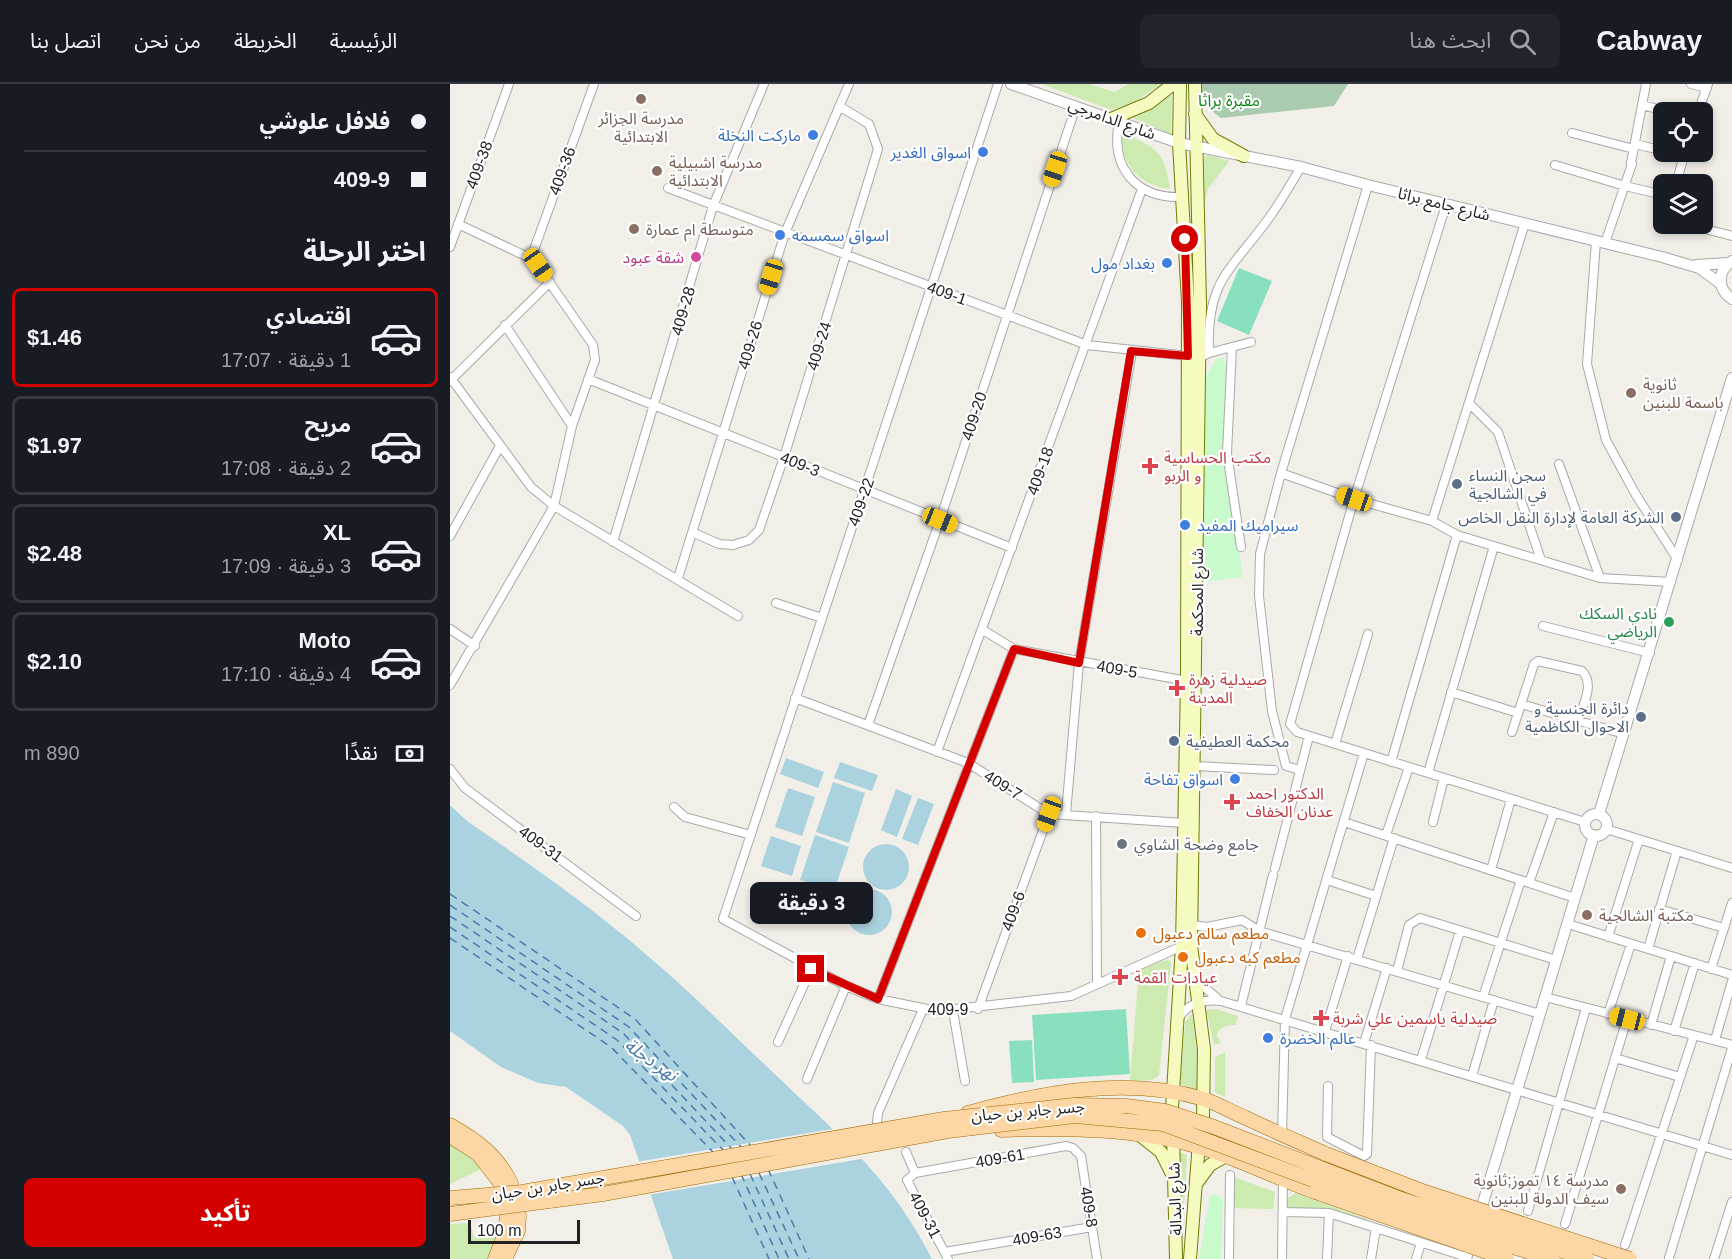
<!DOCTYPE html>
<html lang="ar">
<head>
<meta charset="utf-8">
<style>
  :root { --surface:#171b24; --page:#20242c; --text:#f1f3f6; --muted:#9ea1a6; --line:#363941; --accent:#d40000 }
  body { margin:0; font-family:Helvetica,"Noto Sans Arabic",sans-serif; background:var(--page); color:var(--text); direction:rtl; height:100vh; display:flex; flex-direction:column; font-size:22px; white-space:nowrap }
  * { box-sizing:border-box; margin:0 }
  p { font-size:20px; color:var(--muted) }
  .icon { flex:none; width:33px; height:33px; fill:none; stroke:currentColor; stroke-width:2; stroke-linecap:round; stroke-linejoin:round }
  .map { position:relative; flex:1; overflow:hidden; direction:ltr }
  .panel { display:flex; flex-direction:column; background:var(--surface); width:450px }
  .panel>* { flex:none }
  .top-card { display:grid; align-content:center; height:132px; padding:0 24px; background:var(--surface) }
  .controls { position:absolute; left:1203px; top:18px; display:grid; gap:12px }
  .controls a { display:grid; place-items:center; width:60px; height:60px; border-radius:9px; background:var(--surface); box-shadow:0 3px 9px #0003; font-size:30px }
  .scale { position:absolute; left:18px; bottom:15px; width:112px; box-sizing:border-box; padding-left:6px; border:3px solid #222; border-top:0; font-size:16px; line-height:21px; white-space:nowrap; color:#222; -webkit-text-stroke:4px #fff; paint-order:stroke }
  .end { position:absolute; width:27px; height:27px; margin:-14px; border:8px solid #d40000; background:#fff; box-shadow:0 0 0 3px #fff }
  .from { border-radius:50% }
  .bubble { position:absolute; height:42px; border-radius:9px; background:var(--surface); box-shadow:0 3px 9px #0003; font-size:20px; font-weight:700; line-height:42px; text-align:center; direction:rtl }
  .car { position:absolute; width:18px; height:36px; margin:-18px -9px; border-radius:8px; box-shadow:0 0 4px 2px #0007; background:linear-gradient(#f5c518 24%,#345 0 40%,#f5c518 0 76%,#345 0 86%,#f5c518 0) }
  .top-card b { display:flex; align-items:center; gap:21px; height:57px; font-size:22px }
  .top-card b+b { border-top:2px solid var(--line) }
  .top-card i { width:15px; height:15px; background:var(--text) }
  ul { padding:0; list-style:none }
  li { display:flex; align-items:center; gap:18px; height:99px; margin:0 12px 9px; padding:0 12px; border:3px solid var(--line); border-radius:9px }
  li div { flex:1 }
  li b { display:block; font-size:22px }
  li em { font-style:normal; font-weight:700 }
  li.on { border-color:var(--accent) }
  li>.icon { width:54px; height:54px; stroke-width:1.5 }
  h2 { padding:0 24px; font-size:27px; line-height:72px }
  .pay { display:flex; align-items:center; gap:15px; height:66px; padding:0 24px; font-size:22px }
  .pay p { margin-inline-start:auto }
  .button { display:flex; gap:12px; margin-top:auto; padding:12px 24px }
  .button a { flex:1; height:69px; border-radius:9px; background:var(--accent); color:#fff; font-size:24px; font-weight:700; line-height:69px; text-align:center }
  header { display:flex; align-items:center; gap:36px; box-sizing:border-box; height:84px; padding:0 30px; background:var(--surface); border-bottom:2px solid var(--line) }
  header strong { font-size:28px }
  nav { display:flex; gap:33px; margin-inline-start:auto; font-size:21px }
  .search { width:420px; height:54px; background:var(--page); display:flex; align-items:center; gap:15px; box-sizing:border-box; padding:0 21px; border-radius:9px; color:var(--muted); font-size:22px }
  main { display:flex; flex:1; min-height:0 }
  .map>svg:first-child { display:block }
  .grass { fill:#cdebb0 }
  .cemetery { fill:#aacbaf }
  .park { fill:#c8facc }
  .pitch { fill:#88e0be }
  .water { fill:#aad3df }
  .pier { fill:#f2efe9 }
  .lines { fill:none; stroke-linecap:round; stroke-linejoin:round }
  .ferry { stroke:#4a7aab; stroke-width:1.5; stroke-dasharray:8 6; stroke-linecap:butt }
  .minor-casing { stroke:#a9a9a9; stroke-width:10 }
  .tertiary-casing { stroke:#a9a9a9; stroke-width:12 }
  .secondary-casing { stroke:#707d05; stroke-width:14 }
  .primary-casing { stroke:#a06b00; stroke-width:15 }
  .minor { stroke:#fff; stroke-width:8 }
  .tertiary { stroke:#fff; stroke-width:10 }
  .secondary { stroke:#f7fabf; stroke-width:12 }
  .primary { stroke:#fcd6a4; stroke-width:14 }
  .primary-bridge-casing { stroke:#a06b00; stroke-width:15; stroke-linecap:butt }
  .primary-bridge { stroke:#fcd6a4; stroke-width:14 }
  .route { stroke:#d40000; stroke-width:8 }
  .education-dot { fill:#8d6e63; stroke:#fff; stroke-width:2 }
  .shop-dot { fill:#3f7fe0; stroke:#fff; stroke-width:2 }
  .hotel-dot { fill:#d1479c; stroke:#fff; stroke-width:2 }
  .health-dot { fill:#e0444e; stroke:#fff; stroke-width:2 }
  .service-dot { fill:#5c6f8a; stroke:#fff; stroke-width:2 }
  .leisure-dot { fill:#2e9e5b; stroke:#fff; stroke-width:2 }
  .worship-dot { fill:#6b7280; stroke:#fff; stroke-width:2 }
  .food-dot { fill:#e8710a; stroke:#fff; stroke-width:2 }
  .labels { text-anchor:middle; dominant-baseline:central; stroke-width:4.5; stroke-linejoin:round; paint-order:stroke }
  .park-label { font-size:16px; fill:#0c8416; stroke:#fff }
  .education-label { font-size:16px; fill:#785e54; stroke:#fff; text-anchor:start }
  .street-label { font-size:16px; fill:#222; stroke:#fff }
  .shop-label { font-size:16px; fill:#366cbe; stroke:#fff; text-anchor:end }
  .hotel-label { font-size:16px; fill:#b23c85; stroke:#fff; text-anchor:end }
  .health-label { font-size:16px; fill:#be3a42; stroke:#fff; text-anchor:start }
  .service-label { font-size:16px; fill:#4e5e75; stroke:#fff; text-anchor:start }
  .leisure-label { font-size:16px; fill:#27864d; stroke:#fff; text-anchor:end }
  .worship-label { font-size:16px; fill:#5b616d; stroke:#fff; text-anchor:start }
  .food-label { font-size:16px; fill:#c56008; stroke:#fff; text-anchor:start }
  .water-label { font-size:18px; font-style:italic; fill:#4a7aab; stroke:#fff }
</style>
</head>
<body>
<header>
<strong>Cabway</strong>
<div class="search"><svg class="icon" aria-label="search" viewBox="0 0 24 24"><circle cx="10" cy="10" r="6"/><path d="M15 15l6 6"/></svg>ابحث هنا</div>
<nav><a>الرئيسية</a><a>الخريطة</a><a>من نحن</a><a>اتصل بنا</a></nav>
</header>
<main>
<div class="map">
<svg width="1282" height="1175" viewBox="0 0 1282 1175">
  <rect width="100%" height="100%" fill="#f2efe9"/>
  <path class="grass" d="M592 0H639L665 8 678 0H712L684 18 661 26Z
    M722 11 721 50 680 33Z
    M672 48C707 65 714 65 720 105 689 102 669 79 672 48Z
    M757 71 779 77 758 105 755 117 752 120V76Z
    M718 875 721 879 709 991 702 996 680 997 689 886Z
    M766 925 788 932 786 941C778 941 769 942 767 951L771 959 764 961 756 926Z
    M742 929 747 967V1006L730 1000 735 939Z
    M775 968V1013L765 1008V973Z
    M0 1057 34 1084 0 1100Z
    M729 1068 737 1071 732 1151 731 1150Z
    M784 1093 825 1108 823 1125 783 1124Z
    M845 1109 917 1135 915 1139 837 1125V1115Z
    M20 1139 24 1153 48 1154 39 1175H0V1140Z"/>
  <path class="cemetery" d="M750 0H898L884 22 771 34 750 18Z"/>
  <path class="park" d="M773 274 777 287 775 381 793 493 750 498 752 299 766 275Z
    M765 1110 773 1115 771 1175H749L760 1112Z"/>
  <path class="pitch" d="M789 184 822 197 799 251 767 237Z
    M676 925 680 990 586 996 582 931Z
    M582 956 584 998 562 999 559 957Z"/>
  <path class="water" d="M336 674 374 688 368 704 330 690Z
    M390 678 428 691 422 707 384 694Z
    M383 698 415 709 399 759 366 748Z
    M338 704 365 713 352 752 325 743Z
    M446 705 462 712 447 753 431 746Z
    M468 714 484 720 468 761 452 755Z
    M0 721 17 737C76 778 138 820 192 867 241 908 285 953 331 996 395 1057 441 1095 482 1175H223L180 1051 173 1042 116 1003 88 999 51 983 0 947Z
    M365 751 399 763 384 807 350 796Z
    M321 752 351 762 342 792 311 782Z
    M413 783a23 23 0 1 1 46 0a23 23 0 1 1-46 0Z
    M396 828a23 23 0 1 1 46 0a23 23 0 1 1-46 0Z"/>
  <path class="pier" d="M388 1044 417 1074 198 1111 186 1078Z"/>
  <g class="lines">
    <path class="ferry" d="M0 810 185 935 301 1062
      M0 821 179 943 291 1063
      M0 832 173 949 282 1065
      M0 843 167 956 274 1067
      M0 854 161 963 263 1068
      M318 1085 359 1175
      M309 1089 349 1175
      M291 1090 329 1175
      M300 1090 339 1175
      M282 1093 319 1175"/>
    <defs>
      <path id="minor" d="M548 0 273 835 396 902 428 915 487 927 621 912 732 862
        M1241 0 1257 4
        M1192 21 1220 28
        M1248 28 1258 0
        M669 38C660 84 686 115 733 113
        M1122 49 1184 65
        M1185 60 1214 67
        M1216 68 1234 72
        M1181 79 1196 0
        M1105 81 1175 102 1214 111
        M1226 100 1235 68
        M218 104 637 261 738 272
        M996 121 904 415 840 640 847 648 1135 738
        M1236 140 1282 152
        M1146 157 1137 280 1156 356 1186 411 1228 476
        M1155 159 1182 80
        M0 163 59 0
        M81 174 144 0
        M55 241 122 342
        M782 263 777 369 791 463
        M759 269 801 258
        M749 274 759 269C756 199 778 189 816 138 829 121 840 101 851 83
        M0 293 81 403 104 422 288 532
        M138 295 562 464
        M0 297 100 198
        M1019 319 1048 348 1091 476
        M1109 380 1150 494
        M831 389 904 415 982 437 1007 451 1150 494 1221 498
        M982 437 1075 139
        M244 449 269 460 283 461 299 456 309 446 334 373 428 65 419 40 389 22
        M0 452 50 362
        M163 458 263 122 314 0
        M228 494 335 149 399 0
        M326 519 372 534
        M1093 542 1200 569
        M0 545 25 562
        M533 546 564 565 737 597
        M0 601 104 422 122 342 145 276 143 261 84 176 8 140
        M1001 608 1068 629
        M345 614 518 679 599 730 734 739
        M1071 620 1174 650
        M418 641 490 436 626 22
        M1062 648 1084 580 1088 577 1132 587C1145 600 1133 621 1128 637
        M885 660 918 550
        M487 668 692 105
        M941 678 1007 451
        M745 682 824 686
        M0 685 15 704 186 832
        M850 686 836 682 822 627 809 512 810 470 831 389 918 101
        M978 689 1044 462
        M224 723 235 733 301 751
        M616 730 629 579 682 267
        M646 732 647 900
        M894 738 1125 814
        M983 738 994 694
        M1156 745 1282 784
        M936 751 959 683
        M825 784 859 652
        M1041 786 1061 715
        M877 796 926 812
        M1079 799 1104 728
        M1209 825 1274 844
        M1118 840 1282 891
        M742 841 757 843 792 836 809 847 1090 930
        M1158 853 1189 755
        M1198 865 1227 767
        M907 875 944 754
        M1261 885 1282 819
        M947 887 959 841 970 834 1106 876
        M746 896 768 915
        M1033 913 1071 796
        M1095 913 1282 961
        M428 915 564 565
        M791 922 823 791
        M528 925 599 730
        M503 927 515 997
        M1158 930 1181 860
        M728 936C736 919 754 915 771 917L1282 1071
        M1201 941 1221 872
        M875 947 898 872
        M1224 947 1245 879
        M1265 956 1282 897
        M328 958 361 885
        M914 959 937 884
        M1165 974 1230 993
        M971 976 1010 847
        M1022 992 1044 916
        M357 995 396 902
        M878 1002 877 1053 914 1072 917 1070 921 961
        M427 1038 428 1029 473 925
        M832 1051 835 935 914 669
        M456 1068 465 1089
        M465 1089 616 1062 623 1064 631 1072 647 1175
        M465 1089 457 1096 498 1175
        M1078 1127 1136 924
        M833 1128 879 1129 1017 1173
        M1115 1140 1177 935
        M1175 1161 1244 951
        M495 1168 642 1143
        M1219 1174 1282 964
        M779 1175 780 1091
        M832 1175 833 1096
        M877 1175 879 1129
        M921 1175 926 1144
        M966 1175 971 1159
        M1264 1175 1282 1118"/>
      <path id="tertiary" d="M561 0 729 59 851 83 918 101 1212 173 1249 184 1271 200
        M1282 177C1267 187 1267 205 1282 215
        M1246 181 1279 179
        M1149 730 1282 294
        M1135 741a11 11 0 1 1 22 0a11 11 0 1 1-22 0Z
        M1029 1132 1144 751
        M1016 1175 1021 1157"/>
      <path id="secondary" d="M745 0 750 219 741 861 754 965 753 1033
        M745 30 763 55 794 72
        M661 35 699 19 723 0
        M722 1024 732 862 737 597 738 218 729 59 730 0
        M723 1049 726 1175
        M691 1052 711 1068 721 1088
        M746 1100 760 1081 776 1072
        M740 1175 749 1058"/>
      <path id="primary" d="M518 1029C593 1008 677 992 754 1015 768 1020 782 1028 796 1034 823 1047 849 1058 876 1070
        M0 1041C27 1056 47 1071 61 1099
        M551 1046C617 1044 685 1044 749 1063 788 1074 826 1094 865 1108
        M0 1052 28 1070 51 1100
        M45 1175 54 1152 57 1133
        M55 1175 68 1147 69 1131"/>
    </defs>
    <use href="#minor" class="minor-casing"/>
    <use href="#tertiary" class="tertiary-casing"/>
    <use href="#secondary" class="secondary-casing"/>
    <use href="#primary" class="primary-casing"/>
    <use href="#minor" class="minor"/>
    <use href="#tertiary" class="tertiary"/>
    <use href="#secondary" class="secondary"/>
    <use href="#primary" class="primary"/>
    <defs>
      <path id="primary-bridge" d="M876 1070 975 1108 1180 1175
        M865 1108 1057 1175
        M0 1114 72 1108 494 1035 624 1021 677 1022 715 1027 764 1043 951 1115 1137 1175
        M0 1130 153 1110 498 1047 625 1032 713 1040 946 1127 1102 1175"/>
    </defs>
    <use href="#primary-bridge" class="primary-bridge-casing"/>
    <use href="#primary-bridge" class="primary-bridge"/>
  </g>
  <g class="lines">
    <path class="route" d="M361 885 428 915 564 565 629 579 681 267 738 272 735 155"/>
  </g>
  <g class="education-dot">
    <circle cx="191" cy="15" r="6"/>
    <circle cx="207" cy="87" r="6"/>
    <circle cx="184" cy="145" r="6"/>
    <circle cx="1181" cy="309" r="6"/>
    <circle cx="1137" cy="831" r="6"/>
    <circle cx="1171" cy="1105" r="6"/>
  </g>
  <g class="shop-dot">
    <circle cx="363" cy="51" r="6"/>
    <circle cx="533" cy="68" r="6"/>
    <circle cx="330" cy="151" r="6"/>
    <circle cx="717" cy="179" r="6"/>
    <circle cx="735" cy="441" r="6"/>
    <circle cx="785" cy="695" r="6"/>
    <circle cx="818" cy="954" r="6"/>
  </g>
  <circle class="hotel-dot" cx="246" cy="173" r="6"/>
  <g class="health-dot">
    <path d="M697 373h6v6h6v6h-6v6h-6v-6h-6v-6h6z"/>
    <path d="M724 595h6v6h6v6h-6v6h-6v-6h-6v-6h6z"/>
    <path d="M779 709h6v6h6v6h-6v6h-6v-6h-6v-6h6z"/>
    <path d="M667 884h6v6h6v6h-6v6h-6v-6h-6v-6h6z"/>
    <path d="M868 925h6v6h6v6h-6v6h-6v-6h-6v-6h6z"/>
  </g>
  <g class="service-dot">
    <circle cx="1007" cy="400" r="6"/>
    <circle cx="1226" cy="433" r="6"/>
    <circle cx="1191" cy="633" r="6"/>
    <circle cx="724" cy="657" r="6"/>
  </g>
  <circle class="leisure-dot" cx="1219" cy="538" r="6"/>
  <circle class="worship-dot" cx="672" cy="760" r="6"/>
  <g class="food-dot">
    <circle cx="691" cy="849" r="6"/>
    <circle cx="733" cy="873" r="6"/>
  </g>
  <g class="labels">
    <g class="park-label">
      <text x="779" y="16">مقبرة براثا</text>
    </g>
    <g class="education-label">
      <text x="191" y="34" text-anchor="middle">مدرسة الجزائر<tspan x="191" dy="18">الابتدائية</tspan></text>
      <text x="219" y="78">مدرسة اشبيلية<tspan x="219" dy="18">الابتدائية</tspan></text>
      <text x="196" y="145">متوسطة ام عمارة</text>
      <text x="1193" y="300">ثانوية<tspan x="1193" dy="18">باسمة للبنين</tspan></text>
      <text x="1149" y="831">مكتبة الشالجية</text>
      <text x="1159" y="1096" text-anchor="end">مدرسة ١٤ تموز;ثانوية<tspan x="1159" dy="18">سيف الدولة للبنين</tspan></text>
    </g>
    <g class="street-label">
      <text transform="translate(662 35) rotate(20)">شارع الدامرجي</text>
      <text transform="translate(29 81) rotate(-70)">409-38</text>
      <text transform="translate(112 87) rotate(-70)">409-36</text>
      <text transform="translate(994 120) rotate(14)">شارع جامع براثا</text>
      <text transform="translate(497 209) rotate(20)">409-1</text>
      <text transform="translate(233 227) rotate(-74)">409-28</text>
      <text transform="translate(300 261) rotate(-73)">409-26</text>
      <text transform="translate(369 262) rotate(-73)">409-24</text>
      <text transform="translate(524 332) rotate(-72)">409-20</text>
      <text transform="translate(350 380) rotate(22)">409-3</text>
      <text transform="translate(590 387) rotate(-70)">409-18</text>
      <text transform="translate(411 418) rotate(-71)">409-22</text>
      <text transform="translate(747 508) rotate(-90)">شارع المحكمة</text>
      <text transform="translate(667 585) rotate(10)">409-5</text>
      <text transform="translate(553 701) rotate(32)">409-7</text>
      <text transform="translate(91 760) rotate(36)">409-31</text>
      <text transform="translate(563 827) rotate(-70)">409-6</text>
      <text x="498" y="925">409-9</text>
      <text transform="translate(578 1027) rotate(-5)">جسر جابر بن حيان</text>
      <text transform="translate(550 1074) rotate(-10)">409-61</text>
      <text transform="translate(98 1102) rotate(-9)">جسر جابر بن حيان</text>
      <text transform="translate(725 1115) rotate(-92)">شارع البدالة</text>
      <text transform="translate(639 1123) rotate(81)">409-8</text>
      <text transform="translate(475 1131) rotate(62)">409-31</text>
      <text transform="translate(587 1152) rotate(-10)">409-63</text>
    </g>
    <g class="shop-label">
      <text x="351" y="51">ماركت النخلة</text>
      <text x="521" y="68">اسواق الغدير</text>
      <text x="342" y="151" text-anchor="start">اسواق سمسمه</text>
      <text x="705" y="179">بغداد مول</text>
      <text x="747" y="441" text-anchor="start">سيراميك المفيد</text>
      <text x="773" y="695">اسواق تفاحة</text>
      <text x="830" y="954" text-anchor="start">عالم الخضرة</text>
    </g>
    <g class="hotel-label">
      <text x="234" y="173">شقة عبود</text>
    </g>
    <g class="health-label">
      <text x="714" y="373">مكتب الحساسية<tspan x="714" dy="18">و الربو</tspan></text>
      <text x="739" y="595">صيدلية زهرة<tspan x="739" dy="18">المدينة</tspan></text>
      <text x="796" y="709">الدكتور احمد<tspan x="796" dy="18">عدنان الخفاف</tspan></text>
      <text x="684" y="893">عيادات القمة</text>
      <text x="883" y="934">صيدلية ياسمين علي شربة</text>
    </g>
    <g class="service-label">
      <text x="1019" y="391">سجن النساء<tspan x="1019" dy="18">في الشالجية</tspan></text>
      <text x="1214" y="433" text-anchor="end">الشركة العامة لإدارة النقل الخاص</text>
      <text x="1179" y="624" text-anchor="end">دائرة الجنسية و<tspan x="1179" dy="18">الاحوال الكاظمية</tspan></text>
      <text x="736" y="657">محكمة العطيفية</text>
    </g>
    <g class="leisure-label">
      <text x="1207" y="529">نادي السكك<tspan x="1207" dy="18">الرياضي</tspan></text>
    </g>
    <g class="worship-label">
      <text x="684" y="760">جامع وضحة الشاوي</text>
    </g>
    <g class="food-label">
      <text x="703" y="849">مطعم سالم دعبول</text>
      <text x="745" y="873">مطعم كبه دعبول</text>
    </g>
    <g class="water-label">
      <text transform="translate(201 976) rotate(35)">نهر دجلة</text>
    </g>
  </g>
</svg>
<div class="controls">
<a><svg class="icon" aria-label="locate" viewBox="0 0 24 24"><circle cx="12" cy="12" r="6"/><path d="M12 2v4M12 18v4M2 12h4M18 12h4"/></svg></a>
<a><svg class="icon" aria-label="layers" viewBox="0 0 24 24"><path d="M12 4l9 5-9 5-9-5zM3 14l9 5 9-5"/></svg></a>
</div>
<div class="scale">100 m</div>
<i class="end from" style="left:735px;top:155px"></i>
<i class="end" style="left:361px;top:885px"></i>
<div class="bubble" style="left:300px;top:798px;width:123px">3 دقيقة</div>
<i class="car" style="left:605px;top:85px;rotate:198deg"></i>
<i class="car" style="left:88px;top:181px;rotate:145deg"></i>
<i class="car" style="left:321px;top:193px;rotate:197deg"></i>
<i class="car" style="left:904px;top:415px;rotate:289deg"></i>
<i class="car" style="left:490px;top:436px;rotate:112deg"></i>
<i class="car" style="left:599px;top:730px;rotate:200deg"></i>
<i class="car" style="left:1177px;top:935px;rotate:284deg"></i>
</div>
<section class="panel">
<div class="top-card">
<b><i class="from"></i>فلافل علوشي</b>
<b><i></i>409-9</b>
</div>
<h2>اختر الرحلة</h2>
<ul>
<li class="on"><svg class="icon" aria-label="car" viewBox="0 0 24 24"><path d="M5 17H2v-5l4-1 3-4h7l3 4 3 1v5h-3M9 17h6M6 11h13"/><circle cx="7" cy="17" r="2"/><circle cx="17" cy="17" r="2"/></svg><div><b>اقتصادي</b><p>1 دقيقة · 17:07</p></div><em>$1.46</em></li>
<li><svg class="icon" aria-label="car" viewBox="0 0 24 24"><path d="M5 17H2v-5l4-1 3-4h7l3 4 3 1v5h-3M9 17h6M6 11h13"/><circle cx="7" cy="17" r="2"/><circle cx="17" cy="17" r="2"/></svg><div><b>مريح</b><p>2 دقيقة · 17:08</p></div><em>$1.97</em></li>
<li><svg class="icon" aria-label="car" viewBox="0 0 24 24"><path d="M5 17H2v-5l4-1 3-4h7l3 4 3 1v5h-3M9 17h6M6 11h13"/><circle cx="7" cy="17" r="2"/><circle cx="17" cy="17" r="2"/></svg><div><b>XL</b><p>3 دقيقة · 17:09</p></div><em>$2.48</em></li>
<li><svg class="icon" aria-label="car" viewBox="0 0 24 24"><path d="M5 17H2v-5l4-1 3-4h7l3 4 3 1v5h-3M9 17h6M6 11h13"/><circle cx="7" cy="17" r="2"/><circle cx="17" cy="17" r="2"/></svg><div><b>Moto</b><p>4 دقيقة · 17:10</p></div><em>$2.10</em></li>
</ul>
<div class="pay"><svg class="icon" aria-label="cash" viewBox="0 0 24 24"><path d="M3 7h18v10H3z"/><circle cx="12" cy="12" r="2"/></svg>نقدًا<p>890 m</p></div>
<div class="button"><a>تأكيد</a></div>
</section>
</main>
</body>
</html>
